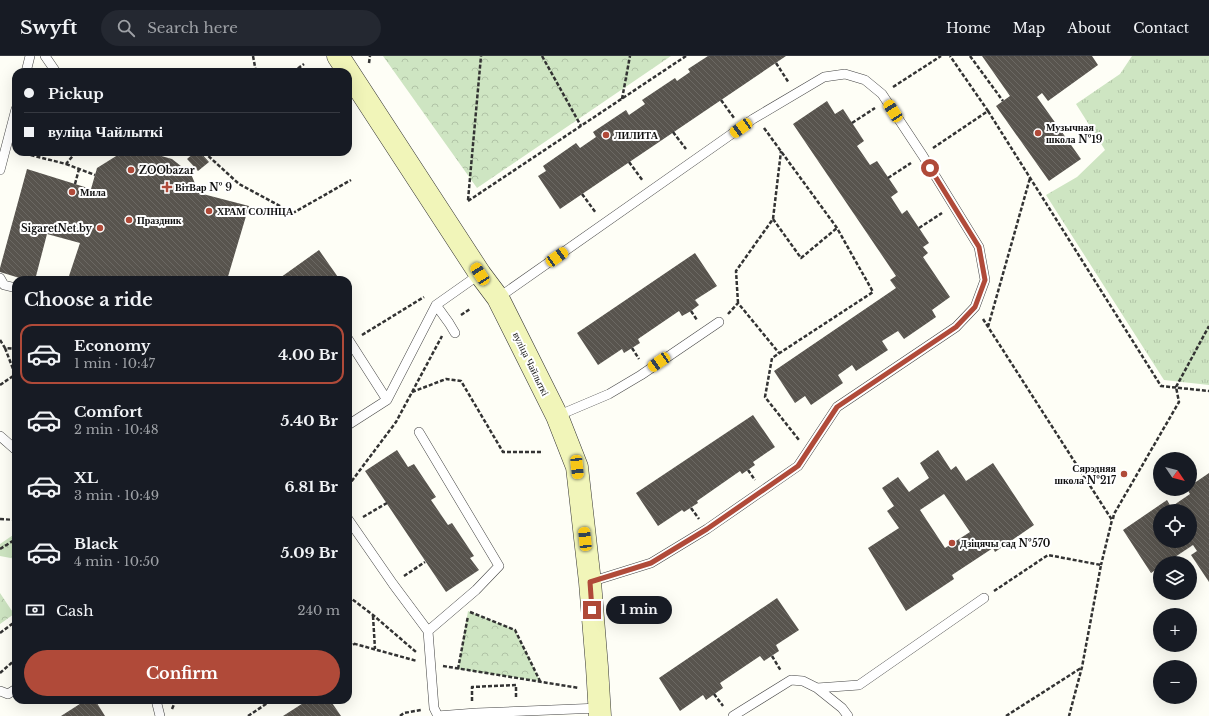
<!DOCTYPE html>
<html lang="en">
<head>
<meta charset="utf-8">
<style>
  :root { --surface:#171b24; --page:#242831; --text:#f1f3f6; --muted:#9ea1a6; --line:#363941; --accent:#b04a39 }
  body { margin:0; font-family:"Libre Baskerville",serif; background:var(--page); color:var(--text); height:100vh; display:flex; flex-direction:column; font-size:15px; white-space:nowrap }
  * { box-sizing:border-box; margin:0 }
  p { font-size:13px; color:var(--muted) }
  .icon { flex:none; width:22px; height:22px; fill:none; stroke:currentColor; stroke-width:2; stroke-linecap:round; stroke-linejoin:round }
  .map { position:relative; flex:1; overflow:hidden }
  .sheet { position:absolute; left:12px; top:220px; width:340px; height:428px; display:flex; flex-direction:column; background:var(--surface); border-radius:12px; box-shadow:0 4px 16px #0002 }
  .sheet>* { flex:none }
  .hud { position:absolute; left:12px; top:12px; width:340px; height:88px; border-radius:12px; box-shadow:0 4px 16px #0002; display:grid; align-content:center; height:88px; padding:0 12px; background:var(--surface) }
  .needle { width:26px; rotate:125deg }
  .buttons { position:absolute; left:1153px; top:396px; display:grid; gap:8px }
  .buttons a { display:grid; place-items:center; width:44px; height:44px; border-radius:50%; background:var(--surface); box-shadow:0 4px 16px #0002; font-size:20px }
  .end { position:absolute; width:18px; height:18px; margin:-9px; border:5px solid #b04a39; background:#fff; box-shadow:0 0 0 2px #fff }
  .from { border-radius:50% }
  .bubble { position:absolute; height:28px; border-radius:14px; background:var(--surface); box-shadow:0 4px 16px #0002; font-size:13px; font-weight:700; line-height:28px; text-align:center }
  .car { position:absolute; width:12px; height:24px; margin:-12px -6px; border-radius:5px; box-shadow:0 0 3px 1px #0007; background:linear-gradient(#f5c518 24%,#345 0 40%,#f5c518 0 76%,#345 0 86%,#f5c518 0) }
  .hud b { display:flex; align-items:center; gap:14px; height:38px; font-size:15px }
  .hud b+b { border-top:1px solid var(--line) }
  .hud i { width:10px; height:10px; background:var(--text) }
  ul { padding:0; list-style:none }
  li { display:flex; align-items:center; gap:12px; height:60px; margin:0 8px 6px; padding:0 4px; border:2px solid transparent; border-radius:12px }
  li div { flex:1 }
  li b { display:block; font-size:15px }
  li em { font-style:normal; font-weight:700 }
  li.on { border-color:var(--accent) }
  li>.icon { width:36px; height:36px; stroke-width:1.5 }
  h2 { padding:0 12px; font-size:18px; line-height:48px }
  .pay { display:flex; align-items:center; gap:10px; height:44px; padding:0 12px; font-size:15px }
  .pay p { margin-inline-start:auto }
  .button { display:flex; gap:8px; margin-top:auto; padding:8px 12px }
  .button a { flex:1; height:46px; border-radius:24px; background:var(--accent); color:#fff; font-size:16px; font-weight:700; line-height:46px; text-align:center }
  header { display:flex; align-items:center; gap:24px; box-sizing:border-box; height:56px; padding:0 20px; background:var(--surface); border-bottom:1px solid var(--line) }
  header strong { font-size:19px }
  nav { display:flex; gap:22px; margin-inline-start:auto; font-size:14px }
  .search { width:280px; height:36px; background:var(--page); display:flex; align-items:center; gap:10px; box-sizing:border-box; padding:0 14px; border-radius:22px; color:var(--muted); font-size:15px }
  .map>svg:first-child { display:block }
  .grass { fill:url(#grass-tufts) }
  .park { fill:url(#park-crowns) }
  .building { fill:url(#building-back-hatch); fill-rule:evenodd }
  .lines { fill:none; stroke-linecap:round; stroke-linejoin:round }
  .lane-casing { stroke:#444; stroke-width:10 }
  .secondary-casing { stroke:#333; stroke-width:23 }
  .path { stroke:#333; stroke-width:2.5; stroke-dasharray:4 2; stroke-linecap:butt }
  .lane { stroke:#fff; stroke-width:9 }
  .secondary { stroke:#f1f5b9; stroke-width:22 }
  .route { stroke:#b04a39; stroke-width:5 }
  .poi-dot { fill:#b04a39; stroke:#fff; stroke-width:1.5 }
  .labels { text-anchor:middle; dominant-baseline:central; stroke-width:4; stroke-linejoin:round; paint-order:stroke }
  .poi-label { font-size:10px; font-weight:bold; fill:#111; stroke:#fff; text-anchor:start }
  .street-label { font-size:10px; fill:#111; stroke:#fff }
</style>
</head>
<body>
<header>
<strong>Swyft</strong>
<div class="search"><svg class="icon" aria-label="search" viewBox="0 0 24 24"><circle cx="10" cy="10" r="6"/><path d="M15 15l6 6"/></svg>Search here</div>
<nav><a>Home</a><a>Map</a><a>About</a><a>Contact</a></nav>
</header>
<div class="map">
<svg width="1209" height="660" viewBox="0 0 1209 660">
  <defs>
    <pattern id="grass-tufts" width="24" height="20" patternUnits="userSpaceOnUse"><rect width="24" height="20" fill="#cee5c2"/><path d="M3 7l-1-3M5 7V3M7 7l1-3M15 17l-1-3M17 17v-4M19 17l1-3" fill="none" stroke="#b0c3a6"/></pattern>
    <pattern id="park-crowns" width="20" height="18" patternUnits="userSpaceOnUse"><rect width="20" height="18" fill="#cee5c2"/><path d="M2 6a3 3 0 1 1 6 0M12 15a3 3 0 1 1 6 0" fill="none" stroke="#b0c3a6"/></pattern>
    <pattern id="building-back-hatch" width="6" height="6" patternUnits="userSpaceOnUse"><rect width="6" height="6" fill="#58544e"/><path d="M-1 5l2 2M0 0l6 6M5-1l2 2" fill="none" stroke="#6b6863"/></pattern>
  </defs>
  <rect width="100%" height="100%" fill="#fefef6"/>
  <path class="grass" d="M1132 0H1209V329L1164 324 1046 139 1077 121 1105 94 1076 48 1120 18Z"/>
  <path class="park" d="M383 0H671L477 132Z
    M16 477V503L0 500V488Z
    M0 537 14 558 0 568Z
    M468 555 515 574 540 625 458 613Z"/>
  <path class="building" d="M708 0H786L560 153 538 120 546 115 543 110 576 87 580 92 596 81 593 76 626 54 629 59 645 48 642 44 675 22 677 25 690 16 688 13Z
    M982 0H1092L1098 9 1048 45 1042 37 1037 41 1081 103 1049 125 996 50 1010 40Z
    M827 45 835 58 843 53 864 85 857 90 870 109 877 105 898 136 891 141 902 158 907 154 929 187 923 191 928 197 923 201 950 241 932 254 936 261 904 283 898 275 882 285 888 294 856 315 852 309 838 319 843 327 811 349 805 340 795 347 774 315 896 232 890 224 896 220 793 68Z
    M138 96H147L172 103 191 118 199 137 249 150 227 224H82L69 220 80 187 47 178 35 224H26L0 216V212L27 113 91 133 97 112 121 97Z
    M195 96H200L209 106 198 115 187 103Z
    M319 194 340 224H277Z
    M695 197 717 230 695 244 699 249 691 255 682 260 679 255 638 283 640 287 624 297 622 293 598 309 577 277Z
    M753 359 775 391 753 406 755 409 742 418 740 415 697 445 698 447 684 456 682 454 658 470 636 437Z
    M397 394 408 411 414 408 436 441 431 444 448 469 452 467 474 500 470 502 479 514 446 536 365 415Z
    M938 394 951 414 956 410 966 425 993 407 1034 469 995 496 993 492 952 519 954 523 906 555 868 492 899 472 887 455 894 450 882 432 898 421 909 436 929 422 920 407ZM944 438 970 476 945 492 920 454Z
    M1209 417V526L1191 499 1197 495 1193 489 1166 507H1160V511L1151 517 1123 474 1167 444 1171 451 1190 438 1187 433H1190V430ZM1160 455H1190V485H1160Z
    M777 542 799 574 776 589 779 595 764 605 760 600 720 627 723 632 706 644 703 639 680 655 659 622Z
    M86 644H90L91 646 95 644 105 660H61Z
    M308 644H330L341 660H283Z"/>
  <g class="lines">
    <defs>
      <path id="lane" d="M45 0 56 16
        M26 16 30 0
        M0 114 16 53
        M0 222 4 229 16 232
        M498 242 753 63 824 21 845 18 865 24 882 38 923 100 979 191 985 224 975 251 956 271 837 351 798 410 707 473 651 507 590 526
        M436 249 449 267 455 277
        M348 283 387 344
        M557 360 609 338 641 319 719 266
        M348 369 387 344 436 249 480 218
        M419 376 499 510 476 534 428 575
        M0 380 16 394
        M348 463 393 528 428 575 434 652 438 660
        M817 632 859 629 984 542
        M0 635 8 638 16 633
        M156 644 160 660
        M437 660 476 657 600 652
        M733 660 791 624 803 625 817 632 842 652 848 660"/>
      <path id="secondary" d="M338 0 480 218 498 242 557 360 577 411 590 526 597 611 600 660"/>
    </defs>
    <use href="#lane" class="lane-casing"/>
    <use href="#secondary" class="secondary-casing"/>
    <path class="path" d="M253 0 256 16
      M542 0 581 70
      M970 0 1003 45
      M369 7 370 0
      M776 7 789 27
      M293 16 304 8
      M893 31 941 0
      M622 43 630 0
      M721 44 734 62
      M988 55 1161 330 1209 335
      M852 67 875 52
      M764 72 837 172 873 236 772 302 765 341 799 384
      M673 76 686 93
      M933 92 988 55 950 0
      M19 96 66 108 76 96
      M204 96 239 128 293 157 351 124
      M159 99 160 96
      M629 106 643 125
      M66 108 95 119
      M888 122 911 107
      M75 128 79 113
      M582 138 596 157
      M468 144 481 0
      M468 145 686 0
      M773 163 801 202 837 172
      M919 172 942 157
      M738 247 736 215 773 163 781 95
      M691 255 697 264
      M728 258 738 247 779 297
      M461 259 470 253
      M983 263 1112 464 1101 509
      M988 271 1030 122
      M362 279 424 241
      M0 284 5 292 16 293
      M5 292 15 318
      M632 292 639 303
      M0 329 16 318
      M412 336 446 323 461 325 503 396H543
      M748 414 755 424
      M348 430 396 366 442 280
      M691 452 699 463
      M363 461 387 447
      M0 463 16 464
      M1113 463 1114 458 1179 346 1176 331 1209 270
      M0 493 16 483
      M404 520 425 506
      M994 535 1048 499 1101 509 1082 611 1069 660
      M348 540 373 559 416 596
      M470 556 515 574 540 625
      M373 560 375 593
      M0 577 16 565
      M348 586 417 605
      M348 592 354 588
      M772 600 781 615
      M443 610 579 632
      M458 613 468 560
      M0 617 16 603
      M714 638 723 650
      M472 645V631L516 629V642
      M172 653 176 644
      M248 660 272 644
      M400 660 404 657 421 654
      M1006 660 1081 612"/>
    <use href="#lane" class="lane"/>
    <use href="#secondary" class="secondary"/>
  </g>
  <g class="lines">
    <path class="route" d="M592 554 590 526 651 507 707 473 798 410 837 351 956 271 975 251 985 224 979 191 930 112"/>
  </g>
  <g class="poi-dot">
    <circle cx="1038" cy="77" r="4"/>
    <circle cx="606" cy="79" r="4"/>
    <circle cx="131" cy="114" r="4"/>
    <path d="M165 125h4v4h4v4h-4v4h-4v-4h-4v-4h4z"/>
    <circle cx="72" cy="136" r="4"/>
    <circle cx="209" cy="155" r="4"/>
    <circle cx="129" cy="164" r="4"/>
    <circle cx="100" cy="172" r="4"/>
    <circle cx="1124" cy="418" r="4"/>
    <circle cx="952" cy="487" r="4"/>
  </g>
  <g class="labels">
    <g class="poi-label">
      <text x="1046" y="71">Музычная<tspan x="1046" dy="12">школа №19</tspan></text>
      <text x="614" y="79">ЛИЛИТА</text>
      <text x="139" y="114">ZOObazar</text>
      <text x="175" y="131">ВітВар № 9</text>
      <text x="80" y="136">Мила</text>
      <text x="217" y="155">ХРАМ СОЛНЦА</text>
      <text x="137" y="164">Праздник</text>
      <text x="92" y="172" text-anchor="end">SigaretNet.by</text>
      <text x="1116" y="412" text-anchor="end">Сярэдняя<tspan x="1116" dy="12">школа №217</tspan></text>
      <text x="960" y="487">Дзіцячы сад №570</text>
    </g>
    <g class="street-label">
      <text transform="translate(531 308) rotate(64)">вуліца Чайлыткі</text>
    </g>
  </g>
</svg>
<div class="buttons">
<a><svg class="needle" viewBox="-14 -14 28 28"><path d="M0-13l5 13h-10z" fill="#e53935"/><path d="M0 13l5-13h-10z" fill="#9ea1a6"/></svg></a>
<a><svg class="icon" aria-label="locate" viewBox="0 0 24 24"><circle cx="12" cy="12" r="6"/><path d="M12 2v4M12 18v4M2 12h4M18 12h4"/></svg></a>
<a><svg class="icon" aria-label="layers" viewBox="0 0 24 24"><path d="M12 4l9 5-9 5-9-5zM3 14l9 5 9-5"/></svg></a>
<a>+</a>
<a>−</a>
</div>
<i class="end from" style="left:930px;top:112px"></i>
<i class="end" style="left:592px;top:554px"></i>
<div class="bubble" style="left:606px;top:540px;width:66px">1 min</div>
<i class="car" style="left:893px;top:55px;rotate:327deg"></i>
<i class="car" style="left:741px;top:72px;rotate:235deg"></i>
<i class="car" style="left:557px;top:201px;rotate:55deg"></i>
<i class="car" style="left:480px;top:218px;rotate:327deg"></i>
<i class="car" style="left:659px;top:306px;rotate:236deg"></i>
<i class="car" style="left:577px;top:411px;rotate:174deg"></i>
<i class="car" style="left:585px;top:483px;rotate:354deg"></i>
<div class="hud">
<b><i class="from"></i>Pickup</b>
<b><i></i>вуліца Чайлыткі</b>
</div>
<section class="sheet">
<h2>Choose a ride</h2>
<ul>
<li class="on"><svg class="icon" aria-label="car" viewBox="0 0 24 24"><path d="M5 17H2v-5l4-1 3-4h7l3 4 3 1v5h-3M9 17h6M6 11h13"/><circle cx="7" cy="17" r="2"/><circle cx="17" cy="17" r="2"/></svg><div><b>Economy</b><p>1 min · 10:47</p></div><em>4.00 Br</em></li>
<li><svg class="icon" aria-label="car" viewBox="0 0 24 24"><path d="M5 17H2v-5l4-1 3-4h7l3 4 3 1v5h-3M9 17h6M6 11h13"/><circle cx="7" cy="17" r="2"/><circle cx="17" cy="17" r="2"/></svg><div><b>Comfort</b><p>2 min · 10:48</p></div><em>5.40 Br</em></li>
<li><svg class="icon" aria-label="car" viewBox="0 0 24 24"><path d="M5 17H2v-5l4-1 3-4h7l3 4 3 1v5h-3M9 17h6M6 11h13"/><circle cx="7" cy="17" r="2"/><circle cx="17" cy="17" r="2"/></svg><div><b>XL</b><p>3 min · 10:49</p></div><em>6.81 Br</em></li>
<li><svg class="icon" aria-label="car" viewBox="0 0 24 24"><path d="M5 17H2v-5l4-1 3-4h7l3 4 3 1v5h-3M9 17h6M6 11h13"/><circle cx="7" cy="17" r="2"/><circle cx="17" cy="17" r="2"/></svg><div><b>Black</b><p>4 min · 10:50</p></div><em>5.09 Br</em></li>
</ul>
<div class="pay"><svg class="icon" aria-label="cash" viewBox="0 0 24 24"><path d="M3 7h18v10H3z"/><circle cx="12" cy="12" r="2"/></svg>Cash<p>240 m</p></div>
<div class="button"><a>Confirm</a></div>
</section>
</div>
</body>
</html>
